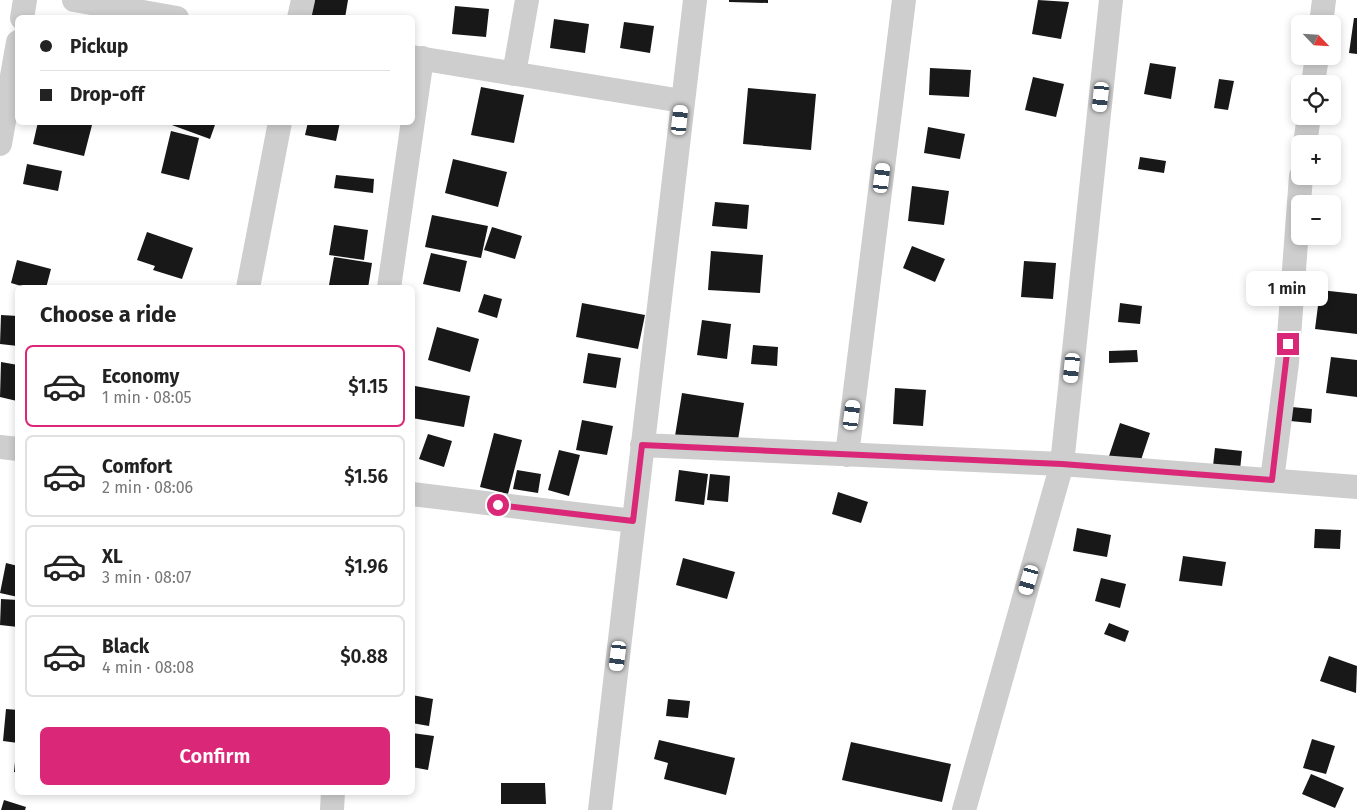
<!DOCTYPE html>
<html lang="en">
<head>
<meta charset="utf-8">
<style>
  :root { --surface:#fff; --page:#f2f2f2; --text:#222; --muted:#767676; --line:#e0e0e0; --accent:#db2777 }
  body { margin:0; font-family:"Fira Sans",sans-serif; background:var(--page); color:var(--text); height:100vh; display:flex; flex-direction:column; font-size:19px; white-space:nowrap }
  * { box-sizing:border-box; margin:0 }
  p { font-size:16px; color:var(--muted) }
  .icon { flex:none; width:28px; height:28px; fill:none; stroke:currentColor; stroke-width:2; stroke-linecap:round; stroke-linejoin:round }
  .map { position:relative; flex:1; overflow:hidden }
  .drawer { position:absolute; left:15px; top:285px; width:400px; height:510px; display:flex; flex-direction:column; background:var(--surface); border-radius:8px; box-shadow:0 2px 8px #0003 }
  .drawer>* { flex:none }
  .hud { position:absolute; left:15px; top:15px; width:400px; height:110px; border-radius:8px; box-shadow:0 2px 8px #0003; display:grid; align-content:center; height:110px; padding:0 25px; background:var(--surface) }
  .needle { width:32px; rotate:115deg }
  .controls { position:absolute; left:1291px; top:15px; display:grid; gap:10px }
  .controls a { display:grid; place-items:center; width:50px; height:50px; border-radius:8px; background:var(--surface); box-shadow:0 2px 8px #0003; font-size:25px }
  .end { position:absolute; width:22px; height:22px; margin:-11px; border:6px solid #db2777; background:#fff; box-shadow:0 0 0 2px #fff }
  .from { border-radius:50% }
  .bubble { position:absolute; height:35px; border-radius:8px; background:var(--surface); box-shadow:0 2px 8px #0003; font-size:16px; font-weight:600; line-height:35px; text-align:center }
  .car { position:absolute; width:15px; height:30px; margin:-15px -8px; border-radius:6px; box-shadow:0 0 4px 1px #0007; background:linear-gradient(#fff 24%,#345 0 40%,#fff 0 76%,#345 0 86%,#fff 0) }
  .hud b { display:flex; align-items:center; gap:18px; height:48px; font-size:19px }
  .hud b+b { border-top:1px solid var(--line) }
  .hud i { width:12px; height:12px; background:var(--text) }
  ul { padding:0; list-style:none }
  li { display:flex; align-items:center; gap:15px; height:82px; margin:0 10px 8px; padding:0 15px; border:2px solid var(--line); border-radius:8px }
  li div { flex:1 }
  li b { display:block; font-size:19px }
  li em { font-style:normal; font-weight:600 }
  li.selected { border-color:var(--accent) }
  li>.icon { width:45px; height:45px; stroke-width:1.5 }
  h2 { padding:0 25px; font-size:22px; line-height:60px }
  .primary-button { display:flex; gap:10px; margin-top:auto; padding:10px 25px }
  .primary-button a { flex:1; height:58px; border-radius:8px; background:var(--accent); color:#fff; font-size:20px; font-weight:600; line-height:58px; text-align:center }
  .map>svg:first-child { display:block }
  .building { fill:#181818 }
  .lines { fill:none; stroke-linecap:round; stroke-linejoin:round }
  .street { stroke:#cecece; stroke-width:24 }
  .route { stroke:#db2777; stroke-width:6 }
</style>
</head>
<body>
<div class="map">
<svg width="1357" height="810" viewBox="0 0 1357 810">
  <rect width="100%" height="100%" fill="#fff"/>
  <path class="building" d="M310 0H348L345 18H321L307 15Z
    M729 0H768V3L729 2Z
    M1038 0 1069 2 1061 39 1032 34Z
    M455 6 489 9 486 37 452 34Z
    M1354 18H1357V54L1349 53Z
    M554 19 589 24 585 53 550 48Z
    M624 22 654 26 650 53 620 48Z
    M1150 63 1176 67 1171 99 1144 94Z
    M930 68 971 70 969 97 929 95Z
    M1033 77 1064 84 1056 117 1025 110Z
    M1219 79 1234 81 1228 110 1214 108Z
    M481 87 524 95 514 143 471 135Z
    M748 88 816 94 811 150 743 144Z
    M38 122H81L92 125 84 156 33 144Z
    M169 122H216L210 139 169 124Z
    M308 122H340L336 141 305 135Z
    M928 127 965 134 960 159 924 153Z
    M171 131 199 138 189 180 161 173Z
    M1140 157 1166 161 1164 173 1138 169Z
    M453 159 507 172 498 207 445 193Z
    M27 164 62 171 58 191 23 184Z
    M336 175 374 179 373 193 334 188Z
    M912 186 949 191 944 225 908 221Z
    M715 202 749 205 747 229 712 226Z
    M432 215 488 226 481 258 425 247Z
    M334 225 368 230 364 260 329 255Z
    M492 227 522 236 515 259 484 250Z
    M147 232 193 248 182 279 153 270 155 266 137 260Z
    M912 246 945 259 935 282 903 268Z
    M711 251 763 255 760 293 708 290Z
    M431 253 467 261 460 292 423 284Z
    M334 257 372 263 368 288H343L329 285Z
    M17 260 51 269 46 288H28L11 283Z
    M1024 261 1056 263 1053 299 1021 297Z
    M1251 273 1271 278 1268 292 1247 287Z
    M1320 290 1357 294V334L1315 329Z
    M484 294 502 299 497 318 478 312Z
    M582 303 645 315 638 349 576 337Z
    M1120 303 1142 306 1140 324 1118 322Z
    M1 315 18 316V346L0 344Z
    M702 320 731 324 727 359 697 355Z
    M437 327 479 339 470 372 428 360Z
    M753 345 778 347 777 366 751 364Z
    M1137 350 1138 362 1109 363V351Z
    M588 353 621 358 616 388 583 383Z
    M1331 357 1357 360V397L1326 393Z
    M1 362 18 365 17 401 0 397Z
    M415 386 470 396 464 427 412 418V402Z
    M895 388 926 390 923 426 893 424Z
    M682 393 744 403 737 446 675 436Z
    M1292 407 1312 409 1311 423 1290 421Z
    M582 420 613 426 607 455 576 450Z
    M1120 423 1150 433 1138 469 1108 459Z
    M494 433 522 440 508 494 480 487Z
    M428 434 452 441 444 467 419 459Z
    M1215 448 1242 451 1240 470 1213 466Z
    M559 450 580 455 569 496 548 490Z
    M517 470 541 474 538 493 513 489Z
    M679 470 708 474 704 505 675 501Z
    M710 474 730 476 728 502 707 500Z
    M838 492 868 502 861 523 832 514Z
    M1077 528 1111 535 1107 557 1073 551Z
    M1315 529 1341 530 1340 549 1314 548Z
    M1183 556 1226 562 1222 586 1179 581Z
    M683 558 735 572 727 599 676 585Z
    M6 563 18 566V597L0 593Z
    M1101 578 1126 584 1120 608 1095 601Z
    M1 599 18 600V627L0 625Z
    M1109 623 1129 631 1125 642 1104 634Z
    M1329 656 1357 666 1356 693 1320 681Z
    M412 695 433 699 429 726 412 723Z
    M668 699 690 701 688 718 666 716Z
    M6 709 18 710V743L3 741Z
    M412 733 434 736 428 770 412 767Z
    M1312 739 1335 746 1326 774 1303 768Z
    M659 740 735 758 726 795 664 779 668 763 654 759Z
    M851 742 951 764 942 802 842 780Z
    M16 752H18V773L14 772Z
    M1311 774 1344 788 1335 808 1302 794Z
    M501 783H545L546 804H501Z
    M4 800 26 807 25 810H1Z"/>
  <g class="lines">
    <path class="street" d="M74 0 177 18
      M22 18 25 0
      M299 18 303 0
      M1321 24 1324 0
      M412 57 682 101
      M514 74 527 0
      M1313 84 1317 56
      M0 144 18 42
      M1305 144 1309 116
      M248 288 280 122
      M389 288 422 58
      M642 445 1062 464 1357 487
      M0 447 18 449
      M847 455 904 0
      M1272 480 1287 363 1301 176
      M412 494 633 521
      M332 810 333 792
      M600 810 695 0
      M964 810 1062 464 1111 0"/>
  </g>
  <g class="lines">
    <path class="route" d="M498 505 633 521 642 445 1062 464 1272 480 1288 344"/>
  </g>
</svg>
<div class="controls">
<a><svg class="needle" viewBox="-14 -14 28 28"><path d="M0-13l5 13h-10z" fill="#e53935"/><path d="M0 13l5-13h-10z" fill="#767676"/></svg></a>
<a><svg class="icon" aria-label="locate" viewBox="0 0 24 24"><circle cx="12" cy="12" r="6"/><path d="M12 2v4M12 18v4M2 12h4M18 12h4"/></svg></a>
<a>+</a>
<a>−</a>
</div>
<i class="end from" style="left:498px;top:505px"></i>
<i class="end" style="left:1288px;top:344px"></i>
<div class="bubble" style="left:1246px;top:271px;width:82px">1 min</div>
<i class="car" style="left:1101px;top:97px;rotate:186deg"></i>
<i class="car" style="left:680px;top:120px;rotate:6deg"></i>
<i class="car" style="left:882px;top:178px;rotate:7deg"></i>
<i class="car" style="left:1072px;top:368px;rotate:186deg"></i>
<i class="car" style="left:852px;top:415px;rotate:7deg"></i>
<i class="car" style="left:1029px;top:580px;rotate:196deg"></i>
<i class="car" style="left:618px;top:656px;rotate:187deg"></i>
<div class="hud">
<b><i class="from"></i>Pickup</b>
<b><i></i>Drop-off</b>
</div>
<section class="drawer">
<h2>Choose a ride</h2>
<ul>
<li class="selected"><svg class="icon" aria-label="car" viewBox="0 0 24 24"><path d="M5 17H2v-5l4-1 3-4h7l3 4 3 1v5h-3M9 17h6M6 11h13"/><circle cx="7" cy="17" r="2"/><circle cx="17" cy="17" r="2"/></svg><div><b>Economy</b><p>1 min · 08:05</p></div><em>$1.15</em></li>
<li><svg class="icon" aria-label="car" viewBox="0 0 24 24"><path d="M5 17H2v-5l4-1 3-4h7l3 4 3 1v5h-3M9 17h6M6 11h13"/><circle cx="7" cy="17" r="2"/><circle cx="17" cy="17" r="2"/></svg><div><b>Comfort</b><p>2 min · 08:06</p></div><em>$1.56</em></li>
<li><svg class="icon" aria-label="car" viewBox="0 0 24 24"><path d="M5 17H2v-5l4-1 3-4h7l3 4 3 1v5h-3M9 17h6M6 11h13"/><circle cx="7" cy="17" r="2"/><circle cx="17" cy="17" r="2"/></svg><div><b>XL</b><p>3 min · 08:07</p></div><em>$1.96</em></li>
<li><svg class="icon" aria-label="car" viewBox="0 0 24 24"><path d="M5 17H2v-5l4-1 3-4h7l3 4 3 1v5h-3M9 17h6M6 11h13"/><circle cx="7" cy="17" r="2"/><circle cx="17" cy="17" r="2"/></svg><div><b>Black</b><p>4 min · 08:08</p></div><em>$0.88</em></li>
</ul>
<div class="primary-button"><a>Confirm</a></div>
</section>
</div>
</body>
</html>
